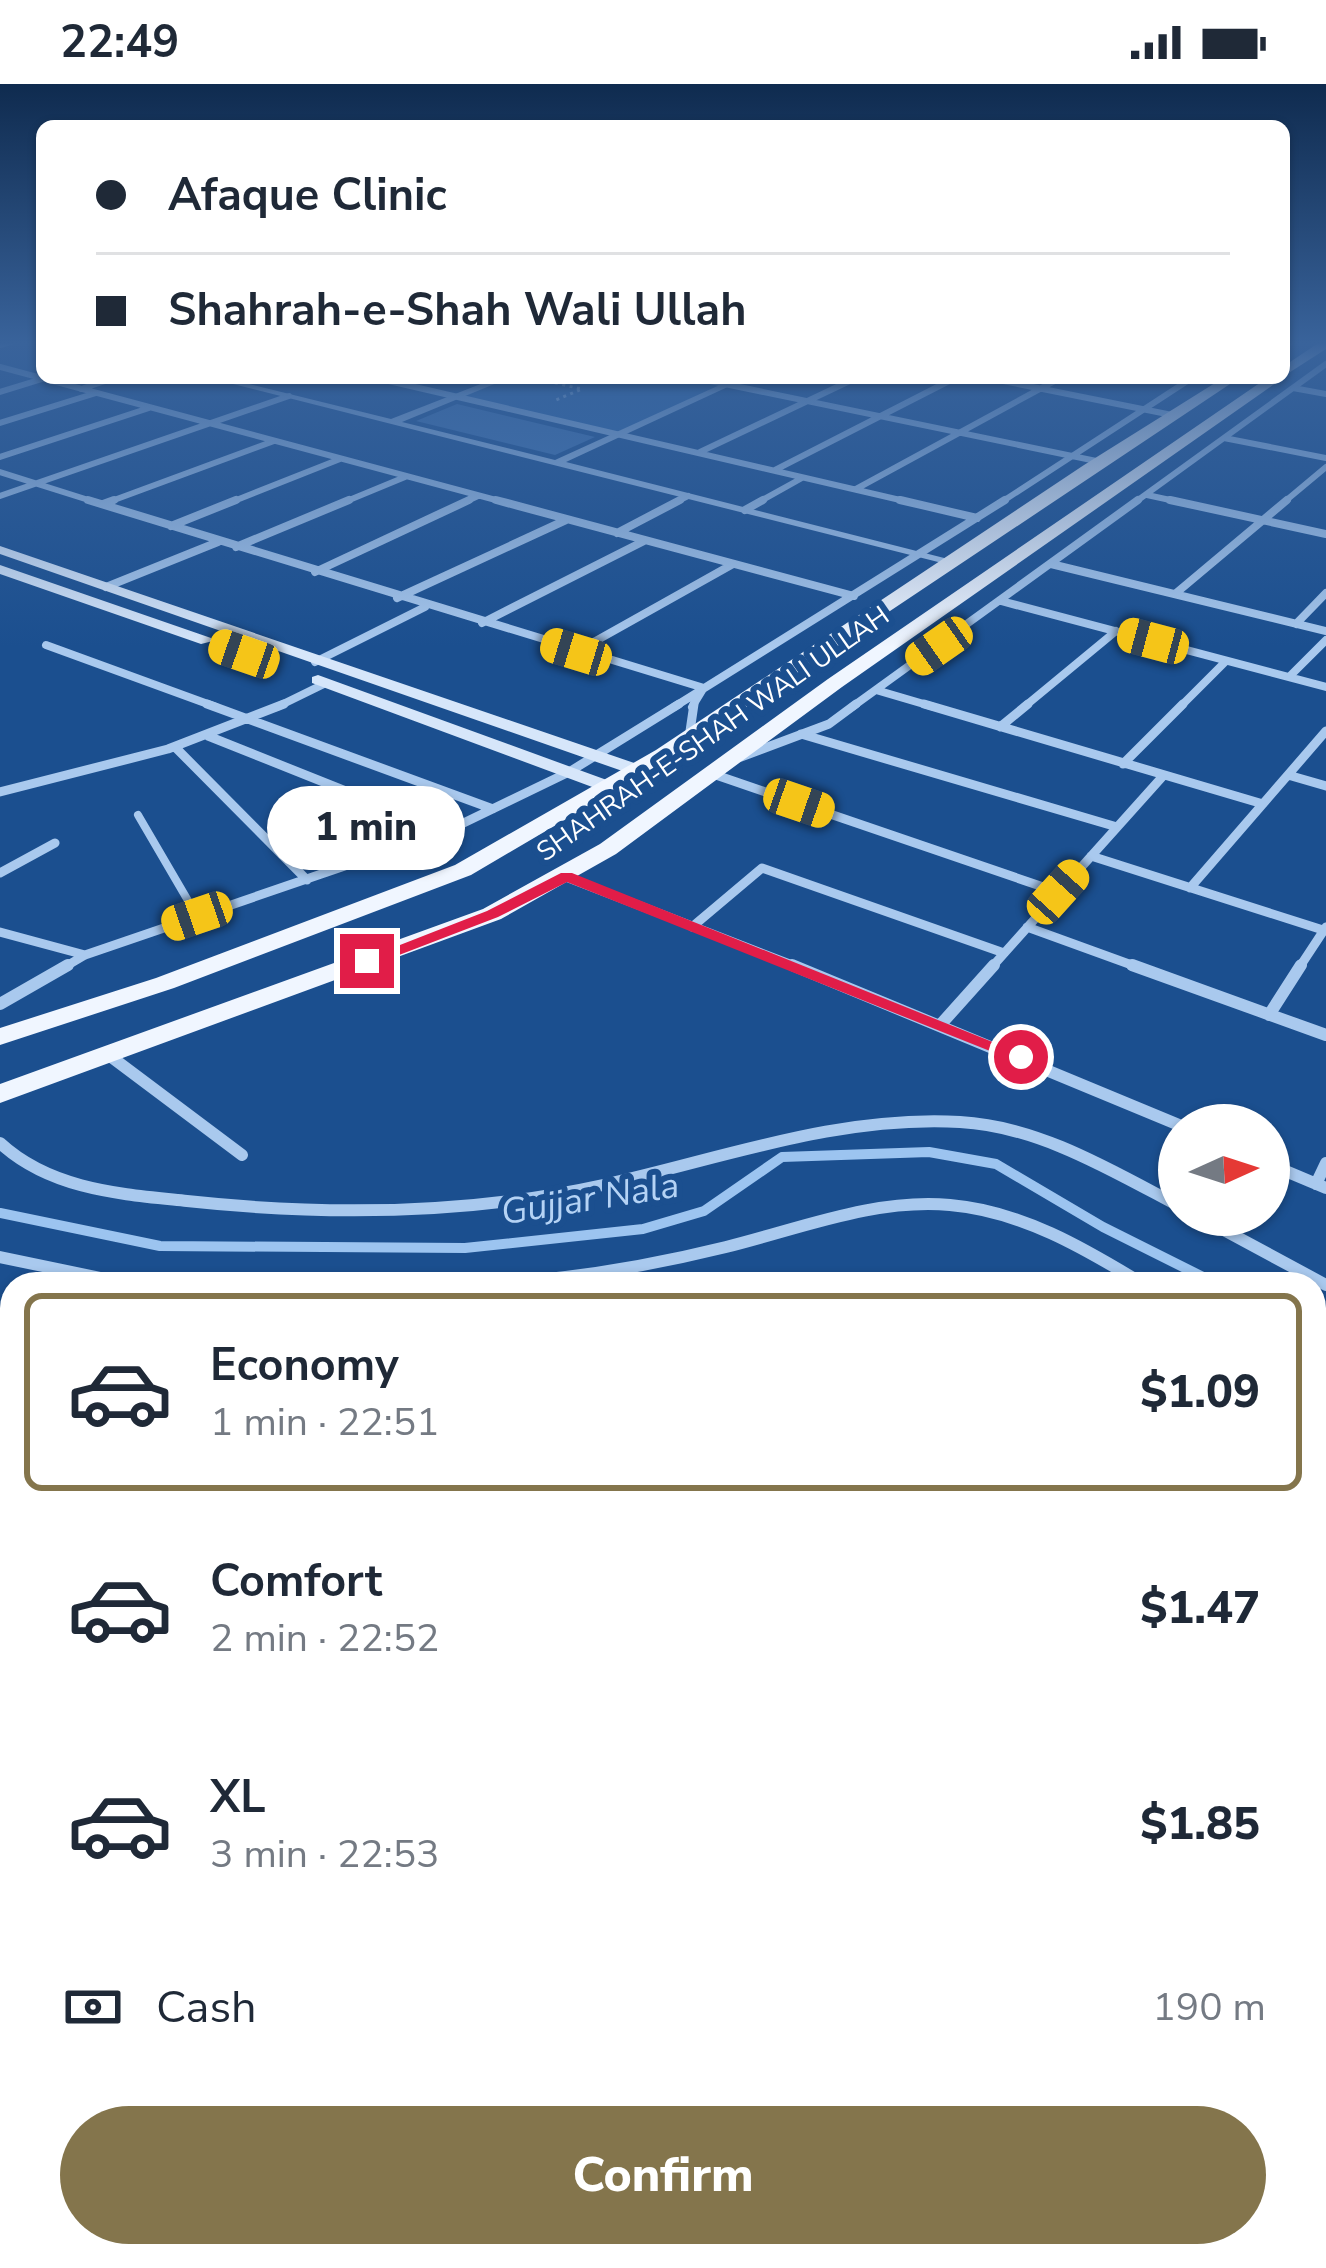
<!DOCTYPE html>
<html lang="en">
<head>
<meta charset="utf-8">
<style>
  :root { --surface:#fff; --page:#f6f6f7; --text:#1f2937; --muted:#747a83; --line:#e0e1e3; --accent:#84754c }
  body { margin:0; font-family:"Nunito Sans",sans-serif; background:var(--page); color:var(--text); height:100vh; display:flex; flex-direction:column; font-size:45px; white-space:nowrap }
  * { box-sizing:border-box; margin:0 }
  p { font-size:39px; color:var(--muted) }
  .icon { flex:none; width:66px; height:66px; fill:none; stroke:currentColor; stroke-width:2; stroke-linecap:round; stroke-linejoin:round }
  .map { position:relative; flex:1; overflow:hidden }
  .sheet { position:absolute; left:0px; top:1188px; width:1326px; height:996px; display:flex; flex-direction:column; background:var(--surface); border-radius:36px 36px 0 0; box-shadow:0 3px 9px #0004 }
  .sheet>* { flex:none }
  .banner { position:absolute; left:36px; top:36px; width:1254px; height:264px; border-radius:18px; box-shadow:0 3px 9px #0004; display:grid; align-content:center; height:264px; padding:0 60px; background:var(--surface) }
  .needle { width:78px; rotate:87deg }
  .buttons { position:absolute; left:1158px; top:1020px; display:grid; gap:24px }
  .buttons a { display:grid; place-items:center; width:132px; height:132px; border-radius:50%; background:var(--surface); box-shadow:0 3px 9px #0004; font-size:60px }
  .end { position:absolute; width:54px; height:54px; margin:-27px; border:15px solid #e11d48; background:#fff; box-shadow:0 0 0 6px #fff }
  .from { border-radius:50% }
  .bubble { position:absolute; height:84px; border-radius:42px; background:var(--surface); box-shadow:0 3px 9px #0004; font-size:39px; font-weight:800; line-height:84px; text-align:center }
  .car { position:absolute; width:36px; height:72px; margin:-36px -18px; border-radius:15px; box-shadow:0 0 9px 3px #0007; background:linear-gradient(#f5c518 24%,#345 0 40%,#f5c518 0 76%,#345 0 86%,#f5c518 0) }
  .banner b { display:flex; align-items:center; gap:42px; height:114px; font-size:45px }
  .banner b+b { border-top:3px solid var(--line) }
  .banner i { width:30px; height:30px; background:var(--text) }
  ul { padding:21px 0 0; list-style:none }
  li { display:flex; align-items:center; gap:36px; height:198px; margin:0 24px 18px; padding:0 36px; border:6px solid transparent; border-radius:18px }
  li div { flex:1 }
  li b { display:block; font-size:45px }
  li em { font-style:normal; font-weight:800 }
  li.selected { border-color:var(--accent) }
  li>.icon { width:108px; height:108px; stroke-width:1.5 }
  .pay { display:flex; align-items:center; gap:30px; height:132px; padding:0 60px; font-size:45px }
  .pay p { margin-inline-start:auto }
  .primary-button { display:flex; gap:24px; margin-top:auto; padding:24px 60px }
  .primary-button a { flex:1; height:138px; border-radius:72px; background:var(--accent); color:#fff; font-size:48px; font-weight:800; line-height:138px; text-align:center }
  .status { display:flex; justify-content:space-between; align-items:center; height:84px; padding:0 60px; background:var(--surface); direction:ltr }
  .status svg { height:33px; fill:currentColor }
  .map>svg:first-child { display:block }
  .green { fill:#2e69ad }
  .lines { fill:none; stroke-linecap:round; stroke-linejoin:round }
  .stream-far1 { stroke:#9cc4f0; stroke-width:10 }
  .stream { stroke:#9cc4f0; stroke-width:14 }
  .building { fill:#4478b7 }
  .path { stroke:#a9c9ee; stroke-width:3; stroke-dasharray:3 4.5; stroke-linecap:butt }
  .service { stroke:#a9c9ee; stroke-width:8 }
  .minor-far5 { stroke:#a9c9ee; stroke-width:6 }
  .minor-far4 { stroke:#a9c9ee; stroke-width:8 }
  .minor-far3 { stroke:#a9c9ee; stroke-width:9 }
  .minor-far2 { stroke:#a9c9ee; stroke-width:12 }
  .minor-far1 { stroke:#a9c9ee; stroke-width:15 }
  .minor { stroke:#a9c9ee; stroke-width:20 }
  .tertiary { fill:#a9c9ee; fill-rule:evenodd }
  .secondary { fill:#d6e6fa; fill-rule:evenodd }
  .primary { fill:#f0f6ff; fill-rule:evenodd }
  .route { fill:#e11d48 }
  .labels { text-anchor:middle; dominant-baseline:central; stroke-width:12; stroke-linejoin:round; paint-order:stroke }
  .far-street-label { font-size:27px; fill:#fff; stroke:#1b4f8f }
  .water-label { font-size:36px; font-style:italic; fill:#b5d3f5; stroke:#1b4f8f }
</style>
</head>
<body>
<div class="status"><b>22:49</b><svg viewBox="0 0 49 12"><path d="M0 12V9h3v3zM5 12V6h3v6zM10 12V3h3v9zM15 12V0h3v12zM26 1h20v11H26zM47 4h2v5h-2z"/></svg></div>
<div class="map">
<svg width="1326" height="2184" viewBox="0 0 1326 2184">
  <rect width="100%" height="100%" fill="#1b4f8f"/>
  <path class="green" d="M506 294H742L619 350 456 313Z"/>
  <g class="lines">
    <path class="stream-far1" d="M0 1129 160 1162 465 1164 643 1145 704 1127 782 1073 929 1068 996 1080 1103 1143 1217 1200"/>
    <path class="stream" d="M1314 1246 1326 1251"/>
  </g>
  <path class="building" d="M457 320 595 353 555 371 416 337Z"/>
  <g class="lines">
    <path class="path" d="M533 294 582 305 556 316"/>
    <path class="service" d="M138 731 197 832"/>
    <path class="minor-far5" d="M0 261 11 258
      M0 283 507 419
      M376 294 913 419
      M696 294 1101 378
      M988 294 1172 331
      M1293 304 1326 310
      M81 305 114 294
      M0 308 42 295
      M0 339 96 309
      M1224 354 1326 374
      M700 368 856 294
      M0 373 149 324
      M775 386 955 294
      M0 388 98 419
      M856 405 1060 294
      M1147 411 1184 419
      M0 412 289 312
      M106 419 274 357
      M229 419 340 375
      M342 419 405 393
      M463 419 478 412
      M674 419 688 412
      M757 419 802 394
      M1000 419 1192 294
      M1134 419 1326 280
      M1283 419 1326 383"/>
    <path class="minor-far4" d="M88 416 704 604
      M496 416 854 512
      M900 416 977 434
      M1170 416 1326 450
      M103 420 114 416
      M745 426 763 416
      M171 442 236 416
      M617 449 680 416
      M236 463 349 416
      M1051 480 1326 547
      M315 488 469 416
      M106 503 218 458
      M1175 510 1287 416
      M397 514 566 436
      M1001 517 1326 603
      M482 539 644 457
      M1296 540 1326 509
      M46 561 216 623
      M576 568 733 480
      M315 578 425 523
      M1289 593 1326 556
      M876 606 934 623
      M277 623 326 599
      M674 623 1005 416
      M692 623 703 605
      M852 623 1138 416
      M1024 623 1116 547
      M1180 623 1226 577"/>
    <path class="minor-far3" d="M207 620 493 725
      M924 620 1263 720
      M1000 643 1028 620
      M801 650 1117 743
      M208 652 446 747
      M689 654 694 620
      M175 663 307 796
      M741 673 829 640 856 620
      M1123 680 1183 620
      M713 690 1058 808
      M1288 691 1326 702
      M0 708 168 665 284 620
      M1091 772 1326 847
      M0 789 55 759
      M566 793 800 884
      M1190 804 1326 647
      M692 843 762 784 1004 869
      M1027 843 1140 884
      M0 848 85 871
      M63 884 85 871 447 747 569 688 679 620
      M991 884 1163 692
      M1299 884 1326 843"/>
    <path class="minor-far2" d="M792 881 1179 1041
      M1132 881 1326 951
      M0 920 68 881
      M1269 931 1301 881
      M942 939 994 881
      M110 972 242 1071
      M0 1059C51 1106 121 1110 187 1117 326 1132 466 1131 603 1101 721 1075 837 1031 960 1038 1038 1042 1111 1086 1179 1122
      M1269 1080 1326 1104
      M1316 1100 1326 1079
      M1196 1131 1326 1201
      M0 1173 129 1200
      M492 1200C571 1195 649 1182 726 1163 799 1145 875 1114 950 1121 1021 1127 1084 1164 1143 1200"/>
    <path class="minor-far1" d="M0 1263 12 1266
      M1314 1279 1326 1283
      M0 1376 12 1380
      M1314 1548 1326 1554"/>
    <path class="minor" d="M1314 1665 1326 1668
      M1314 1790 1326 1794"/>
    <path class="tertiary" d="M209 294H225L391 335 496 294H509L402 338 555 376 735 294H747L566 378 956 477 950 481Z"/>
    <path class="secondary" d="M0 462 643 682 646 686 631 690 0 470Z
      M0 481 211 554 213 557 201 560 0 490Z
      M318 591 615 699 618 703 603 707 312 599V593Z
      M0 1537 12 1541V1569L0 1565Z
      M0 1606 12 1610V1642L0 1637Z
      M1314 1991 1326 1995V2035L1314 2031Z
      M1314 2095 1326 2100V2142L1314 2137Z"/>
    <path class="primary" d="M1284 258H1296L1284 265Z
      M1320 258H1326V265L1284 292V282Z
      M1223 294H1239L670 674 471 791 174 904 0 961V944L156 894 455 781 656 666 1084 381Z
      M1267 294H1283L842 603 616 770 501 835 0 1019V1000L483 825 600 760 828 595Z"/>
  </g>
  <linearGradient id="sky" x2="0" y2="1"><stop stop-color="#0f2b4f"/><stop offset="0.46" stop-color="#39639b"/><stop offset="1" stop-color="#39639b" stop-opacity="0"/></linearGradient>
  <rect width="1326" height="563" fill="url(#sky)"/>
  <path class="route" d="M561 789H572L1030 973 1015 977 567 798 498 833 373 881 359 877 487 827Z"/>
  <g class="labels">
    <g class="far-street-label">
      <text transform="translate(713 650) rotate(-35)">SHAHRAH-E-SHAH WALI ULLAH</text>
    </g>
    <g class="water-label">
      <text transform="translate(590 1115) rotate(-9)">Gujjar Nala</text>
    </g>
  </g>
</svg>
<div class="buttons">
<a><svg class="needle" viewBox="-14 -14 28 28"><path d="M0-13l5 13h-10z" fill="#e53935"/><path d="M0 13l5-13h-10z" fill="#747a83"/></svg></a>
</div>
<i class="end from" style="left:1021px;top:973px"></i>
<i class="end" style="left:367px;top:877px"></i>
<div class="bubble" style="left:267px;top:702px;width:198px">1 min</div>
<i class="car" style="left:1153px;top:557px;rotate:285deg"></i>
<i class="car" style="left:939px;top:562px;rotate:235deg"></i>
<i class="car" style="left:576px;top:568px;rotate:287deg"></i>
<i class="car" style="left:244px;top:570px;rotate:289deg"></i>
<i class="car" style="left:799px;top:719px;rotate:109deg"></i>
<i class="car" style="left:1058px;top:808px;rotate:42deg"></i>
<i class="car" style="left:197px;top:832px;rotate:251deg"></i>
<div class="banner">
<b><i class="from"></i>Afaque Clinic</b>
<b><i></i>Shahrah-e-Shah Wali Ullah</b>
</div>
<section class="sheet">
<ul>
<li class="selected"><svg class="icon" aria-label="car" viewBox="0 0 24 24"><path d="M5 17H2v-5l4-1 3-4h7l3 4 3 1v5h-3M9 17h6M6 11h13"/><circle cx="7" cy="17" r="2"/><circle cx="17" cy="17" r="2"/></svg><div><b>Economy</b><p>1 min · 22:51</p></div><em>$1.09</em></li>
<li><svg class="icon" aria-label="car" viewBox="0 0 24 24"><path d="M5 17H2v-5l4-1 3-4h7l3 4 3 1v5h-3M9 17h6M6 11h13"/><circle cx="7" cy="17" r="2"/><circle cx="17" cy="17" r="2"/></svg><div><b>Comfort</b><p>2 min · 22:52</p></div><em>$1.47</em></li>
<li><svg class="icon" aria-label="car" viewBox="0 0 24 24"><path d="M5 17H2v-5l4-1 3-4h7l3 4 3 1v5h-3M9 17h6M6 11h13"/><circle cx="7" cy="17" r="2"/><circle cx="17" cy="17" r="2"/></svg><div><b>XL</b><p>3 min · 22:53</p></div><em>$1.85</em></li>
</ul>
<div class="pay"><svg class="icon" aria-label="cash" viewBox="0 0 24 24"><path d="M3 7h18v10H3z"/><circle cx="12" cy="12" r="2"/></svg>Cash<p>190 m</p></div>
<div class="primary-button"><a>Confirm</a></div>
</section>
</div>
</body>
</html>
